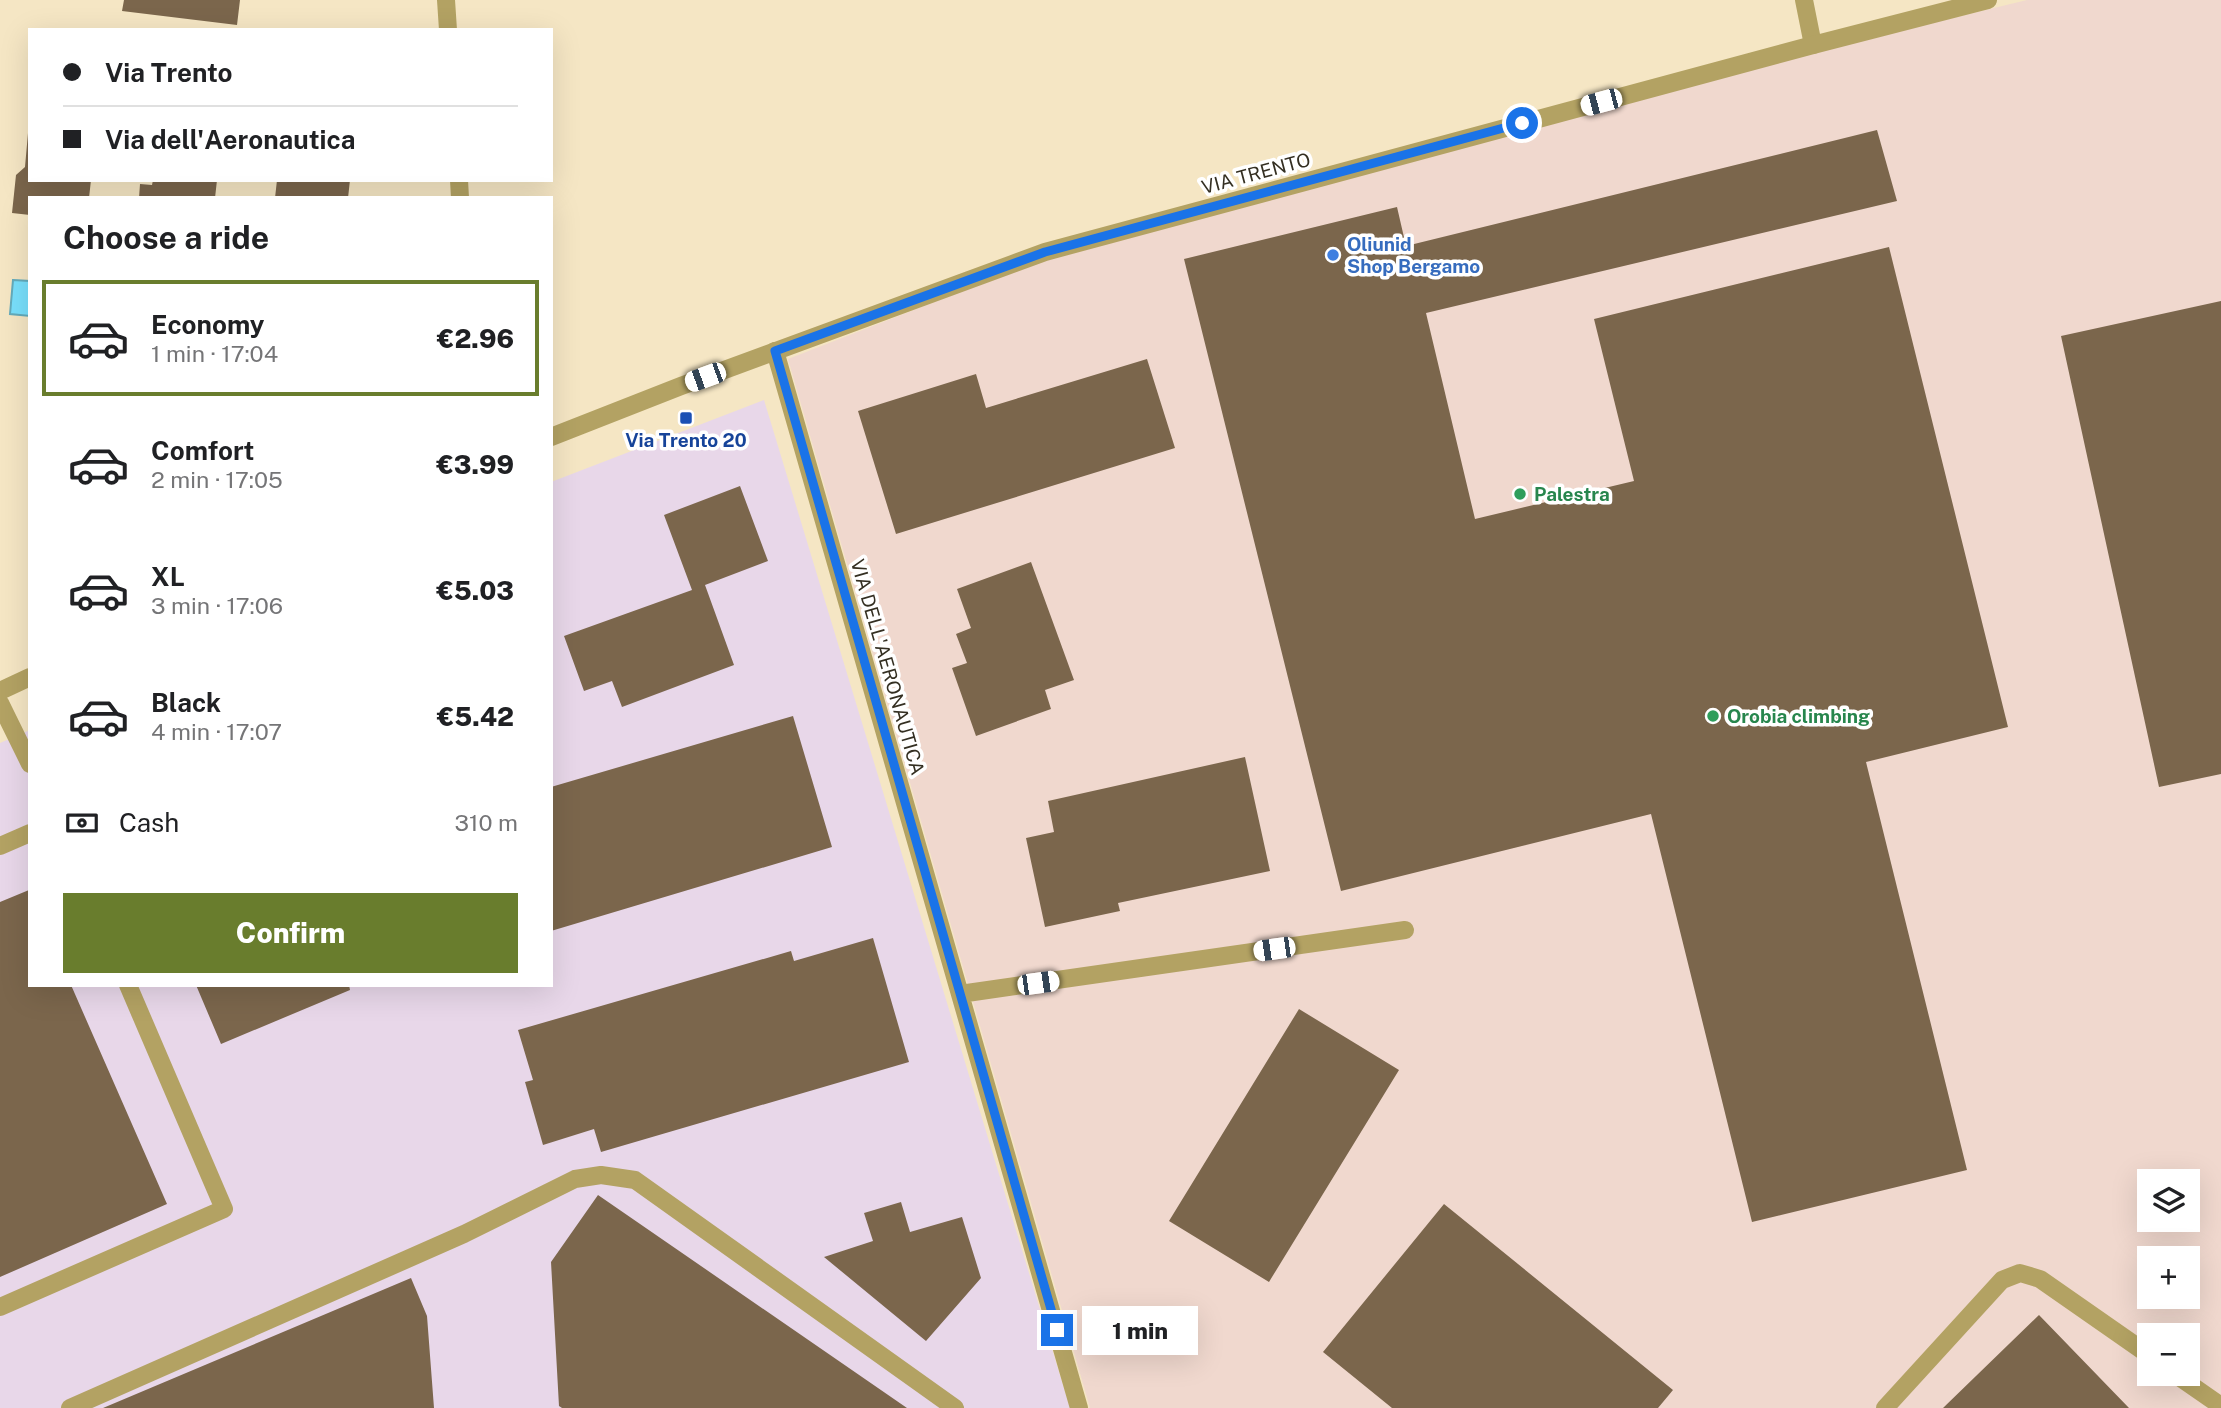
<!DOCTYPE html>
<html lang="en">
<head>
<meta charset="utf-8">
<style>
  :root { --surface:#fff; --page:#f6f6f6; --text:#202124; --muted:#757577; --line:#e0e0e0; --accent:#697d2d }
  body { margin:0; font-family:"Public Sans",sans-serif; background:var(--page); color:var(--text); height:100vh; display:flex; flex-direction:column; font-size:26px; white-space:nowrap }
  * { box-sizing:border-box; margin:0 }
  p { font-size:23px; color:var(--muted) }
  .icon { flex:none; width:38px; height:38px; fill:none; stroke:currentColor; stroke-width:2; stroke-linecap:round; stroke-linejoin:round }
  .map { position:relative; flex:1; overflow:hidden }
  .side { position:absolute; left:28px; top:196px; width:525px; height:791px; display:flex; flex-direction:column; background:var(--surface); border-radius:0px; box-shadow:0 7px 28px #0002 }
  .side>* { flex:none }
  .banner { position:absolute; left:28px; top:28px; width:525px; height:154px; border-radius:0px; box-shadow:0 7px 28px #0002; display:grid; align-content:center; height:154px; padding:0 35px; background:var(--surface) }
  .tools { position:absolute; left:2137px; top:1169px; display:grid; gap:14px }
  .tools a { display:grid; place-items:center; width:63px; height:63px; border-radius:0px; background:var(--surface); box-shadow:0 7px 28px #0002; font-size:35px }
  .end { position:absolute; width:32px; height:32px; margin:-16px; border:9px solid #1a73e8; background:#fff; box-shadow:0 0 0 4px #fff }
  .from { border-radius:50% }
  .bubble { position:absolute; height:49px; border-radius:0px; background:var(--surface); box-shadow:0 7px 28px #0002; font-size:23px; font-weight:800; line-height:49px; text-align:center }
  .car { position:absolute; width:21px; height:42px; margin:-21px -10px; border-radius:9px; box-shadow:0 0 5px 2px #0007; background:linear-gradient(#fff 24%,#345 0 40%,#fff 0 76%,#345 0 86%,#fff 0) }
  .banner b { display:flex; align-items:center; gap:24px; height:66px; font-size:26px }
  .banner b+b { border-top:2px solid var(--line) }
  .banner i { width:18px; height:18px; background:var(--text) }
  ul { padding:0; list-style:none }
  li { display:flex; align-items:center; gap:21px; height:116px; margin:0 14px 10px; padding:0 21px; border:4px solid transparent; border-radius:0px }
  li div { flex:1 }
  li b { display:block; font-size:26px }
  li em { font-style:normal; font-weight:800 }
  li.on { border-color:var(--accent) }
  li>.icon { width:63px; height:63px; stroke-width:1.5 }
  h2 { padding:0 35px; font-size:32px; line-height:84px }
  .pay { display:flex; align-items:center; gap:18px; height:77px; padding:0 35px; font-size:26px }
  .pay p { margin-inline-start:auto }
  .button { display:flex; gap:14px; margin-top:auto; padding:14px 35px }
  .button a { flex:1; height:80px; border-radius:0px; background:var(--accent); color:#fff; font-size:28px; font-weight:800; line-height:80px; text-align:center }
  .map>svg:first-child { display:block }
  .commercial { fill:#e8d7e9 }
  .industrial { fill:#f0d8ce; fill-rule:evenodd }
  .water { fill:#79e0fc; stroke:#64abbb; stroke-width:2 }
  .building { fill:#7b664c }
  .lines { fill:none; stroke-linecap:round; stroke-linejoin:round }
  .service { stroke:#b3a263; stroke-width:18 }
  .minor { stroke:#b3a263; stroke-width:18 }
  .tertiary { stroke:#b3a263; stroke-width:18 }
  .route { stroke:#1a73e8; stroke-width:9 }
  .shop-dot { fill:#3f7fe0; stroke:#fff; stroke-width:2.5 }
  .transit-dot { fill:#1a4fb4; stroke:#fff; stroke-width:2.5 }
  .leisure-dot { fill:#2e9e5b; stroke:#fff; stroke-width:2.5 }
  .labels { text-anchor:middle; dominant-baseline:central; stroke-width:7; stroke-linejoin:round; paint-order:stroke }
  .street-label { font-size:19px; fill:#342f22; stroke:#fff }
  .shop-label { font-size:19px; font-weight:bold; fill:#366cbe; stroke:#fff; text-anchor:start }
  .transit-label { font-size:19px; font-weight:bold; fill:#164399; stroke:#fff }
  .leisure-label { font-size:19px; font-weight:bold; fill:#27864d; stroke:#fff; text-anchor:start }
</style>
</head>
<body>
<div class="map">
<svg width="2221" height="1408" viewBox="0 0 2221 1408">
  <rect width="100%" height="100%" fill="#f5e6c4"/>
  <path class="commercial" d="M764 400 1070 1408H0V743L30 730V985H551V482Z"/>
  <path class="industrial" d="M2027 0H2221V1408H1090L788 359 1045 259 1812 52ZM2149 1181H2188V1220H2149ZM2149 1258H2188V1297H2149ZM2149 1335H2188V1374H2149Z"/>
  <path class="water" d="M13 280 30 281V316L10 314Z"/>
  <path class="building" d="M124 0H240L237 25 122 11Z
    M1877 130 1897 201 1426 313 1475 519 1634 481 1594 319 1889 247 2008 727 1866 762 1967 1170 1752 1222 1651 814 1341 891 1184 259 1397 207 1406 246Z
    M28 133H30V180H91L89 198H30V215L12 213 16 175 25 167Z
    M153 180H217L215 198H139L140 184 152 185Z
    M277 180H350L348 198H275Z
    M2221 301V774L2159 787 2061 336Z
    M1147 359 1175 448 896 534 858 411 976 374 986 408Z
    M740 486 768 561 705 585 734 665 622 707 612 681 584 691 564 636 692 590 664 515Z
    M1031 562 1074 680 1045 690 1051 709 976 736 952 668 967 663 956 634 971 628 957 589Z
    M793 716 832 847 551 931V787Z
    M1245 757 1270 871 1118 903 1120 911 1045 927 1026 838 1054 832 1048 801Z
    M29 890 30 985H71L167 1204 0 1277V902Z
    M873 938 909 1062 601 1152 594 1129 543 1145 525 1082 533 1080 518 1030 791 951 794 961Z
    M196 985H349L350 990 221 1044Z
    M1299 1009 1399 1070 1269 1282 1169 1221Z
    M598 1195 907 1408H562L559 1406 551 1262Z
    M901 1202 910 1232 962 1217 981 1278 926 1341 824 1257 873 1241 864 1213Z
    M1444 1204 1673 1390 1658 1408H1392L1323 1352Z
    M411 1278 427 1316 434 1408H103Z
    M2039 1315 2129 1408H1943Z"/>
  <g class="lines">
    <path class="service" d="M0 703 30 764
      M0 846 30 833
      M0 1307 224 1209 128 985
      M2175 1374 2221 1406
      M70 1408 464 1234 575 1179 601 1175 635 1180 955 1408
      M1885 1408 2002 1280 2020 1273 2040 1279 2149 1355"/>
    <path class="minor" d="M446 0 448 30
      M1804 0 1813 45
      M459 180 460 198
      M775 351 1079 1408
      M960 994 1405 930"/>
    <path class="tertiary" d="M551 437 681 386 1045 252 1813 45 1988 0
      M0 691 30 677"/>
  </g>
  <g class="lines">
    <path class="route" d="M1057 1330 775 351 1045 252 1522 123"/>
  </g>
  <circle class="shop-dot" cx="1333" cy="255" r="7"/>
  <rect class="transit-dot" x="679" y="411" width="14" height="14" rx="3.5"/>
  <g class="leisure-dot">
    <circle cx="1520" cy="494" r="7"/>
    <circle cx="1713" cy="716" r="7"/>
  </g>
  <g class="labels">
    <g class="street-label">
      <text transform="translate(1256 173) rotate(-15)">VIA TRENTO</text>
      <text transform="translate(888 667) rotate(74)">VIA DELL'AERONAUTICA</text>
    </g>
    <g class="shop-label">
      <text x="1347" y="244">Oliunid<tspan x="1347" dy="22">Shop Bergamo</tspan></text>
    </g>
    <g class="transit-label">
      <text x="686" y="440">Via Trento 20</text>
    </g>
    <g class="leisure-label">
      <text x="1534" y="494">Palestra</text>
      <text x="1727" y="716">Orobia climbing</text>
    </g>
  </g>
</svg>
<div class="tools">
<a><svg class="icon" aria-label="layers" viewBox="0 0 24 24"><path d="M12 4l9 5-9 5-9-5zM3 14l9 5 9-5"/></svg></a>
<a>+</a>
<a>−</a>
</div>
<i class="end from" style="left:1522px;top:123px"></i>
<i class="end" style="left:1057px;top:1330px"></i>
<div class="bubble" style="left:1082px;top:1306px;width:116px">1 min</div>
<i class="car" style="left:1601px;top:102px;rotate:255deg"></i>
<i class="car" style="left:705px;top:377px;rotate:250deg"></i>
<i class="car" style="left:1274px;top:949px;rotate:262deg"></i>
<i class="car" style="left:1038px;top:983px;rotate:82deg"></i>
<div class="banner">
<b><i class="from"></i>Via Trento</b>
<b><i></i>Via dell'Aeronautica</b>
</div>
<section class="side">
<h2>Choose a ride</h2>
<ul>
<li class="on"><svg class="icon" aria-label="car" viewBox="0 0 24 24"><path d="M5 17H2v-5l4-1 3-4h7l3 4 3 1v5h-3M9 17h6M6 11h13"/><circle cx="7" cy="17" r="2"/><circle cx="17" cy="17" r="2"/></svg><div><b>Economy</b><p>1 min · 17:04</p></div><em>€2.96</em></li>
<li><svg class="icon" aria-label="car" viewBox="0 0 24 24"><path d="M5 17H2v-5l4-1 3-4h7l3 4 3 1v5h-3M9 17h6M6 11h13"/><circle cx="7" cy="17" r="2"/><circle cx="17" cy="17" r="2"/></svg><div><b>Comfort</b><p>2 min · 17:05</p></div><em>€3.99</em></li>
<li><svg class="icon" aria-label="car" viewBox="0 0 24 24"><path d="M5 17H2v-5l4-1 3-4h7l3 4 3 1v5h-3M9 17h6M6 11h13"/><circle cx="7" cy="17" r="2"/><circle cx="17" cy="17" r="2"/></svg><div><b>XL</b><p>3 min · 17:06</p></div><em>€5.03</em></li>
<li><svg class="icon" aria-label="car" viewBox="0 0 24 24"><path d="M5 17H2v-5l4-1 3-4h7l3 4 3 1v5h-3M9 17h6M6 11h13"/><circle cx="7" cy="17" r="2"/><circle cx="17" cy="17" r="2"/></svg><div><b>Black</b><p>4 min · 17:07</p></div><em>€5.42</em></li>
</ul>
<div class="pay"><svg class="icon" aria-label="cash" viewBox="0 0 24 24"><path d="M3 7h18v10H3z"/><circle cx="12" cy="12" r="2"/></svg>Cash<p>310 m</p></div>
<div class="button"><a>Confirm</a></div>
</section>
</div>
</body>
</html>
